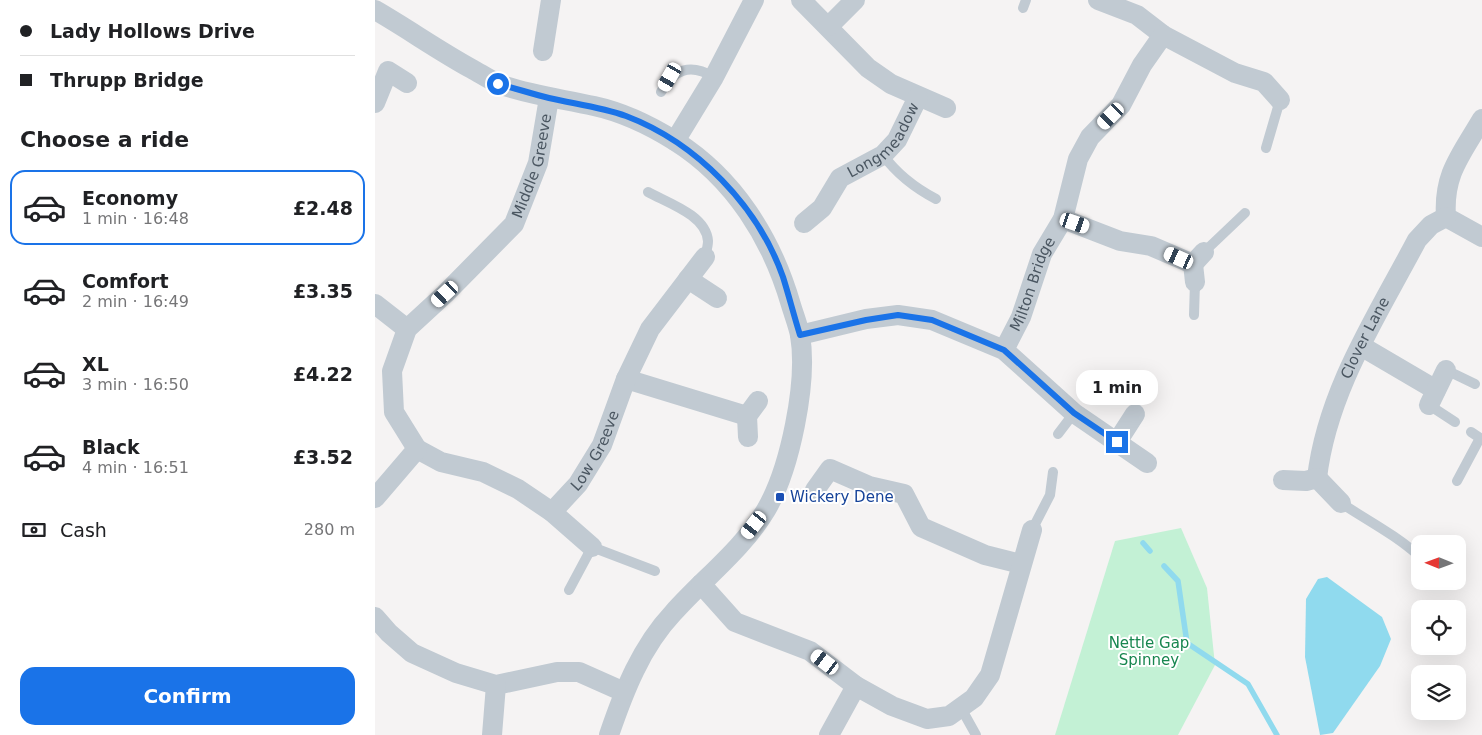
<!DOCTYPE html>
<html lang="en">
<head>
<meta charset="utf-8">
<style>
  :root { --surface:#fff; --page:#f2f2f2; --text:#202124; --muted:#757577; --line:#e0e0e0; --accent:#1a73e8 }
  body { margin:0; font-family:"DejaVu Sans",sans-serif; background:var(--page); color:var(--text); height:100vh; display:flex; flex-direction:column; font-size:19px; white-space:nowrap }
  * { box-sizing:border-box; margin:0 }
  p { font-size:16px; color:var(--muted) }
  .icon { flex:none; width:28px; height:28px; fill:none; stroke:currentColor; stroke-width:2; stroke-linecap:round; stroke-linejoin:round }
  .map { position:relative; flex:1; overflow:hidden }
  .drawer { display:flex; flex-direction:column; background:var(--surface); width:375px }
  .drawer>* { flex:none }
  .guide { display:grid; align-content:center; height:110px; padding:0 20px; background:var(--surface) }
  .needle { width:32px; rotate:271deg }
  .fabs { position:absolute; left:1036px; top:535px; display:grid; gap:10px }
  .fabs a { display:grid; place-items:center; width:55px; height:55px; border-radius:10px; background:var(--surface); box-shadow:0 5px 20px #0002; font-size:25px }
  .end { position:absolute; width:22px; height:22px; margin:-11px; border:6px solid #1a73e8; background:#fff; box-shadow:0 0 0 2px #fff }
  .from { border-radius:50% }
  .bubble { position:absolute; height:35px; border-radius:15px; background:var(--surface); box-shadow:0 5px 20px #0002; font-size:16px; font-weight:700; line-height:35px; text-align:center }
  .car { position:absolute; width:15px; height:30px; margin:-15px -8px; border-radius:6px; box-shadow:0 0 4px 1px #0007; background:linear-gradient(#fff 24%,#345 0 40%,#fff 0 76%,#345 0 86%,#fff 0) }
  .guide b { display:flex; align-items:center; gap:18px; height:48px; font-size:19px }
  .guide b+b { border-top:1px solid var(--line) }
  .guide i { width:12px; height:12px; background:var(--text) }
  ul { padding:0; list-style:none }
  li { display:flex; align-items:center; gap:15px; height:75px; margin:0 10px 8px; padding:0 10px; border:2px solid transparent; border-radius:15px }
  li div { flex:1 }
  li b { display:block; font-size:19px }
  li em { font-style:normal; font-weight:700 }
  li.active { border-color:var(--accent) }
  li>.icon { width:45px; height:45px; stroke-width:1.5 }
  h2 { padding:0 20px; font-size:22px; line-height:60px }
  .pay { display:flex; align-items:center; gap:12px; height:55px; padding:0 20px; font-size:19px }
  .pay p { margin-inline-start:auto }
  .button { display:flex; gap:10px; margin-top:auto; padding:10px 20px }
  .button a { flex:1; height:58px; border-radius:15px; background:var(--accent); color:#fff; font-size:20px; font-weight:700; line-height:58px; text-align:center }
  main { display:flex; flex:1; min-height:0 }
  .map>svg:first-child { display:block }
  .green { fill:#c3f1d5 }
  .water { fill:#90daee }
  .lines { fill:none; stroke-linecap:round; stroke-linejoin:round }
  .stream { stroke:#90daee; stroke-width:5.5 }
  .lane { stroke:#c1cad2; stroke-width:10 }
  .street { stroke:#c1cad2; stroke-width:20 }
  .route { stroke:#1a73e8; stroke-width:6 }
  .transit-dot { fill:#1a4fb4; stroke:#fff; stroke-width:2 }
  .labels { text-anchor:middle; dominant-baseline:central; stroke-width:4; stroke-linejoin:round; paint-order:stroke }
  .street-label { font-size:15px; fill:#4a5661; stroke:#fff }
  .transit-label { font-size:15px; fill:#164399; stroke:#fff; text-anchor:start }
  .park-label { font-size:15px; fill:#17864f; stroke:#fff }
</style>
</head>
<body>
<main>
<section class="drawer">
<div class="guide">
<b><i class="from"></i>Lady Hollows Drive</b>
<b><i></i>Thrupp Bridge</b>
</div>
<h2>Choose a ride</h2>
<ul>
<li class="active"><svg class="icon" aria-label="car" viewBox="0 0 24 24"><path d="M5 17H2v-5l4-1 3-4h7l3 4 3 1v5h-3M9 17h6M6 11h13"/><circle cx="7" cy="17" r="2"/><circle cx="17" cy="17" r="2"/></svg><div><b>Economy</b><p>1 min · 16:48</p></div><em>£2.48</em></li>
<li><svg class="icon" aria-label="car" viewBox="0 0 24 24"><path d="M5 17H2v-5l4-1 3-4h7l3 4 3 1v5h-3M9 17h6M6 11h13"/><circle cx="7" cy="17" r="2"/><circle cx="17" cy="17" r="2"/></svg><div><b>Comfort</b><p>2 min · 16:49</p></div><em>£3.35</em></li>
<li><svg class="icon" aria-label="car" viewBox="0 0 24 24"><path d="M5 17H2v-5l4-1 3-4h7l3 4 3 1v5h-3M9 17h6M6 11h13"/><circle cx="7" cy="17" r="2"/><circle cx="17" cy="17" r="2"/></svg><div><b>XL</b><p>3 min · 16:50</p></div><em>£4.22</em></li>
<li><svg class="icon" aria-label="car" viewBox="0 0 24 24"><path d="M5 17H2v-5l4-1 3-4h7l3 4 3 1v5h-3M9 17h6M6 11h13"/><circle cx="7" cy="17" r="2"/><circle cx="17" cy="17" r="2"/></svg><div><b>Black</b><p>4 min · 16:51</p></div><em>£3.52</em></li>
</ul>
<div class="pay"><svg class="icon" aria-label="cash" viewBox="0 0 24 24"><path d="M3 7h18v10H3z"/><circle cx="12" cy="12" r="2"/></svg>Cash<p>280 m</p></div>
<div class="button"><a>Confirm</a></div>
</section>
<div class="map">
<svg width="1107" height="735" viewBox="0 0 1107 735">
  <rect width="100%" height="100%" fill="#f5f3f3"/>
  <path class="green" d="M806 528 832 588 840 665 803 735H680L740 541Z"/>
  <path class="water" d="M952 577 1007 617 1016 639 1005 666 958 733 945 735 930 657 931 599 943 579Z"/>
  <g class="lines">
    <path class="stream" d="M768 543 775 551
      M789 566 803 581 812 643 873 684 902 735"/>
    <path class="lane" d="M648 8 651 0
      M286 92C299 69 315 63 339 77
      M891 148 905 100
      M508 155C522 174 540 188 561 199
      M273 192C293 203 331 215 333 241 333 246 331 253 330 257
      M829 252 870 213
      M819 315 820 282
      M1071 370 1100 384
      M1054 405 1080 422
      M683 434 699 413
      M1082 481 1105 438 1096 432
      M966 503C993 521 1021 535 1045 557
      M657 530 675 495 678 472
      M194 590 217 547 280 571
      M586 708 601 735"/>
    <g class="street">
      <path d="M426 0 493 68 516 84 571 108"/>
      <path d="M723 0 762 15 788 35 860 73 889 82 905 100"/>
      <path d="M0 10C33 29 64 51 97 69 106 74 115 80 124 84 154 95 188 99 219 106 247 112 276 126 300 141 359 178 397 239 416 305 419 315 423 325 425 335 433 382 415 469 391 510 367 550 328 579 298 613 266 647 249 691 234 735"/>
      <path d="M454 26 480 0"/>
      <path d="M168 51 176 0"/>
      <path d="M0 103 13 71 32 83"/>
      <path d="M1107 119C1086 155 1068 174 1071 217L1107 237"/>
      <path d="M300 141 339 77 379 0"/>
      <path d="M688 219 745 241 776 246 818 264 829 252"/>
      <path id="s1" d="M429 223 447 208 465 178 508 155 522 140 543 97"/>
      <path d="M818 264 820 282"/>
      <path d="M313 279 342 298"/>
      <path d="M0 304 32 329"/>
      <path d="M425 335 491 319 523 315 557 320 629 350 699 413 772 463"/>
      <path d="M986 346 1061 390"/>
      <path id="s2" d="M629 350 646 317 667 254 688 219 703 159 715 137 746 105 767 65 788 35"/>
      <path d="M251 379 372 416"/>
      <path d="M1054 405 1071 370"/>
      <path d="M373 437 372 416 383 401"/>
      <path d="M742 442 760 414"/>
      <path d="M42 449 66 462 108 472 143 489 177 512 217 547"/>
      <path id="s3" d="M942 478C952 391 1002 316 1042 240L1056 225 1071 217"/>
      <path d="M908 480 931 481 942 478 966 503"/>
      <path d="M440 490 455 469 494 486 529 494 546 527 610 555 646 564"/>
      <path id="s4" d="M0 498 42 449 19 412 17 371 32 329 70 294 139 224 163 163 174 98"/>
      <path id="s5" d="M177 512 203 484 227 445 251 379 275 329 330 257"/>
      <path d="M326 584 360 622 435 651 481 686 517 706 552 719 574 716 599 698 615 675 657 530"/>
      <path d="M0 617 14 633 37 653 81 673 121 685 182 672H204L249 692"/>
      <path d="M117 735 121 685"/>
      <path d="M454 735 481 686"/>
    </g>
  </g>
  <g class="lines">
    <path class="route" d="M123 84C140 88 157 94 174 98 200 104 226 107 251 116 322 143 383 206 408 277 414 296 419 316 425 335L491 320 523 315 557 320 629 350 699 413 742 442"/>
  </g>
  <rect class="transit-dot" x="400" y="492" width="10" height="10" rx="2.5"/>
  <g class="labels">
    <g class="street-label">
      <text stroke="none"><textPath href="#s1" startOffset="118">Longmeadow</textPath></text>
      <text stroke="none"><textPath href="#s4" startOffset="405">Middle Greeve</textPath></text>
      <text stroke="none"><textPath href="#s2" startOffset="72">Milton Bridge</textPath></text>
      <text stroke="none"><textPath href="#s3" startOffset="149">Clover Lane</textPath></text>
      <text stroke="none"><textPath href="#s5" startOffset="76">Low Greeve</textPath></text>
    </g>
    <g class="transit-label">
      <text x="415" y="497">Wickery Dene</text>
    </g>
    <g class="park-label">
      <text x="774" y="643">Nettle Gap<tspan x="774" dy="17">Spinney</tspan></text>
    </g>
  </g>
</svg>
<div class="fabs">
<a><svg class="needle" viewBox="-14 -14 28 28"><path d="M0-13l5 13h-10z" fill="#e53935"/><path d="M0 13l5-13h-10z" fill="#757577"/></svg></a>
<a><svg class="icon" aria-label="locate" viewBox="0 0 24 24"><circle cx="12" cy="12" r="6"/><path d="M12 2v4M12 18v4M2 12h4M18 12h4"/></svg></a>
<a><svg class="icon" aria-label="layers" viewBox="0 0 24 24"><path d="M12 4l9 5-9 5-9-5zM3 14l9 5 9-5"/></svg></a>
</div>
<i class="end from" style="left:123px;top:84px"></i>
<i class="end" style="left:742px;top:442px"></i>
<div class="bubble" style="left:701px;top:370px;width:82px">1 min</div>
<i class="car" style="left:295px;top:77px;rotate:210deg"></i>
<i class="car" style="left:736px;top:116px;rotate:225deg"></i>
<i class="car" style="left:700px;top:223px;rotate:109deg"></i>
<i class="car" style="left:804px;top:258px;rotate:294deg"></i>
<i class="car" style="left:70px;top:294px;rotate:227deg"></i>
<i class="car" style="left:379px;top:525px;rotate:218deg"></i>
<i class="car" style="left:450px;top:662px;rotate:307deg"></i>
</div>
</main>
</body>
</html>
